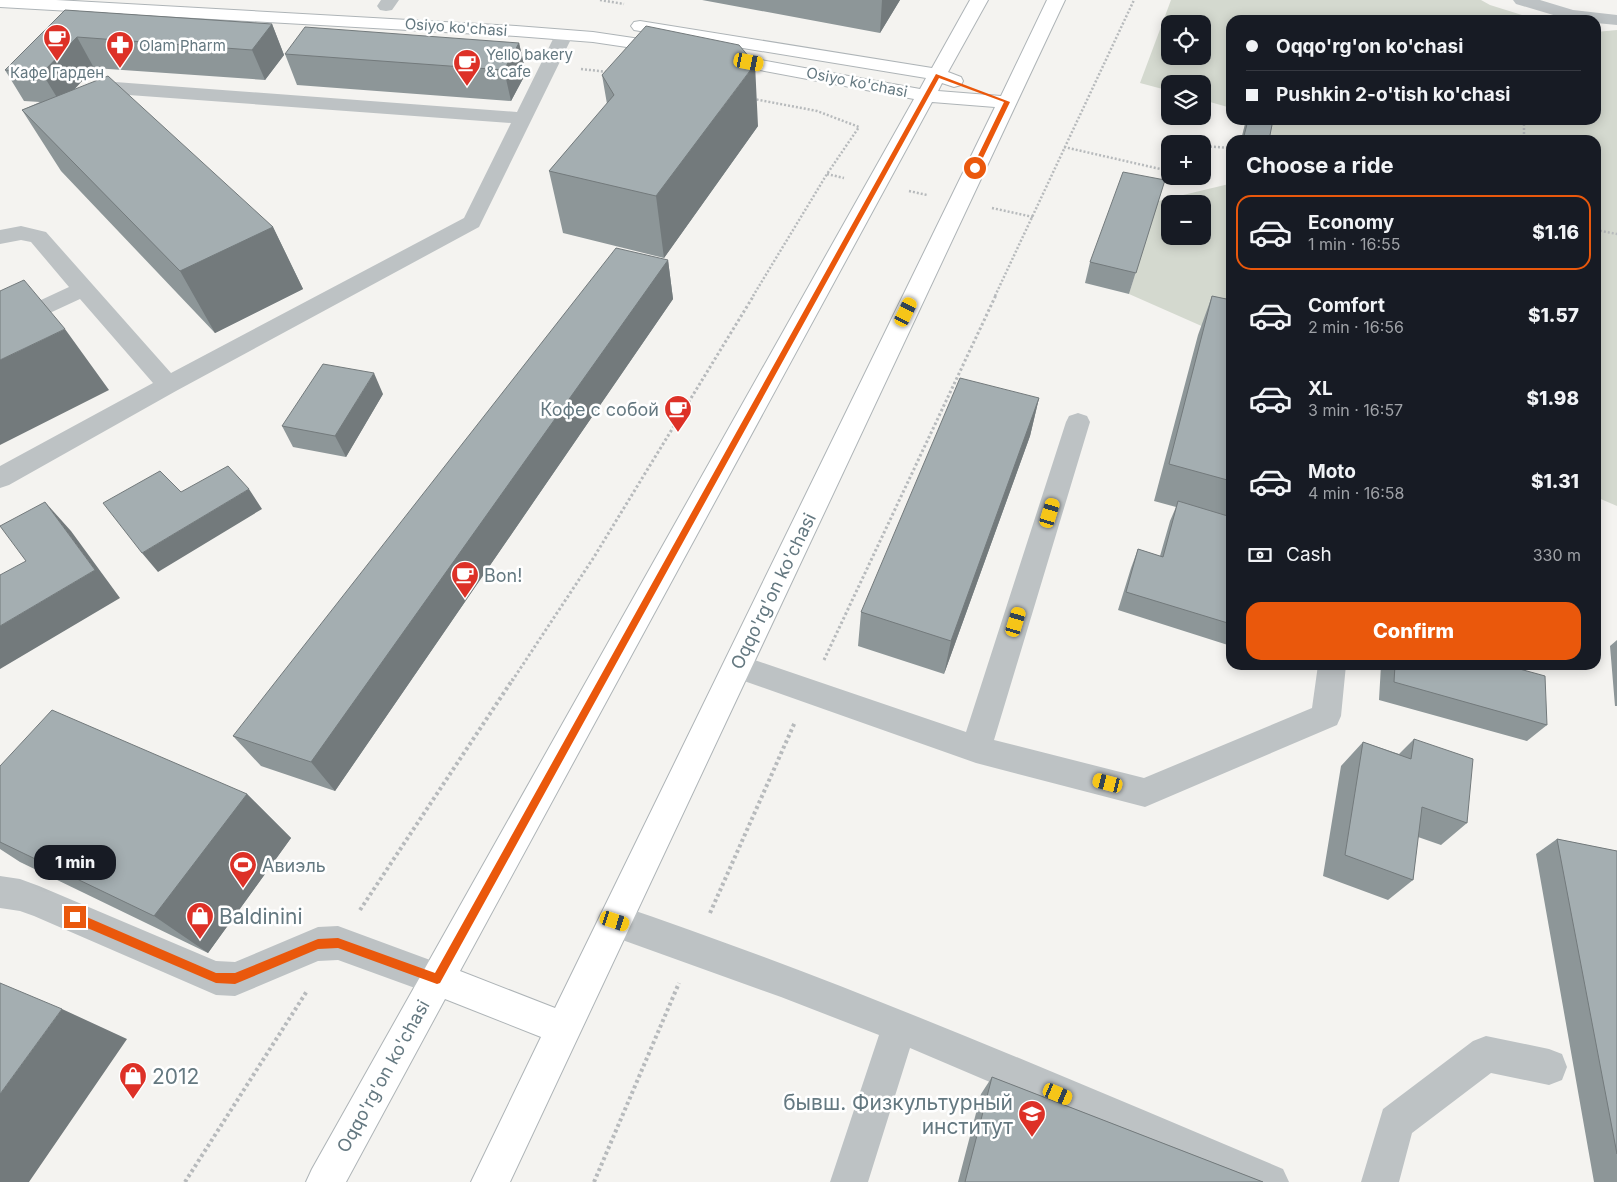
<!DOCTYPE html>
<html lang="en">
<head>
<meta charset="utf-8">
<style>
  :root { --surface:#171b24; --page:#20242c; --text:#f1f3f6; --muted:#9ea1a6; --line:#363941; --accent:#ea580c }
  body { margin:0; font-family:Inter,sans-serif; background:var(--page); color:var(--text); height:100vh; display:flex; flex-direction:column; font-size:19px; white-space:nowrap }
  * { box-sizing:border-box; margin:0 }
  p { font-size:16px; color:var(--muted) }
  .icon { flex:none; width:28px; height:28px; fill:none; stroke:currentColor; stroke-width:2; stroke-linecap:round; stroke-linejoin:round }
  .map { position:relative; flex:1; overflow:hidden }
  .details { position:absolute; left:1226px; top:135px; width:375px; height:535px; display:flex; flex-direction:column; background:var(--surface); border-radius:15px; box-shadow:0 2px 12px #0003 }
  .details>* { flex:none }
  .hud { position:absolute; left:1226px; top:15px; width:375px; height:110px; border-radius:15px; box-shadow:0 2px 12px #0003; display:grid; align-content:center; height:110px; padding:0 20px; background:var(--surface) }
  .controls { position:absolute; left:1161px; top:15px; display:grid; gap:10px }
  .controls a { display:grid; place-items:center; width:50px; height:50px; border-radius:10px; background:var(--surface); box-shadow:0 2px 12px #0003; font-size:25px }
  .end { position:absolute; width:22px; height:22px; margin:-11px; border:6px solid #ea580c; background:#fff; box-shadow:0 0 0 2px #fff }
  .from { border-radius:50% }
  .bubble { position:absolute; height:35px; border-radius:15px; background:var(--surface); box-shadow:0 2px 12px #0003; font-size:16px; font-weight:800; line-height:35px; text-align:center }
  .car { position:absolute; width:15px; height:30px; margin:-15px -8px; border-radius:6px; box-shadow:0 0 4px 1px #0007; background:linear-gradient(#f5c518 24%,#345 0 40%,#f5c518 0 76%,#345 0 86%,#f5c518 0) }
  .hud b { display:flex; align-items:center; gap:18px; height:48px; font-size:19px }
  .hud b+b { border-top:1px solid var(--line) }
  .hud i { width:12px; height:12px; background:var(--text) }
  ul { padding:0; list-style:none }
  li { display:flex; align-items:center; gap:15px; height:75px; margin:0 10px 8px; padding:0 10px; border:2px solid transparent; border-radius:15px }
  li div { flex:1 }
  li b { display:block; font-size:19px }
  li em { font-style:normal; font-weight:800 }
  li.selected { border-color:var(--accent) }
  li>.icon { width:45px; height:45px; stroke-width:1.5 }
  h2 { padding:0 20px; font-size:22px; line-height:60px }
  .pay { display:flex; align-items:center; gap:12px; height:55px; padding:0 20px; font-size:19px }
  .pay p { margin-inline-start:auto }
  .cta { display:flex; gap:10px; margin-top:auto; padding:10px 20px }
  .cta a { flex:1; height:58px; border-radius:15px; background:var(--accent); color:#fff; font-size:20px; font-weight:800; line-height:58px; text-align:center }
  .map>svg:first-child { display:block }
  .green { fill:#d4d9cf; fill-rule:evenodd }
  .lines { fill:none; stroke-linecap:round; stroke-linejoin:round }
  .major-casing { stroke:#aeb4b7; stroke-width:2 }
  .path-far2 { stroke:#b7babc; stroke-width:2.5; stroke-dasharray:2 2; stroke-linecap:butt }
  .path-far1 { stroke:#b7babc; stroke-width:3; stroke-dasharray:2.5 2.5; stroke-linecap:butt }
  .path { stroke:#b7babc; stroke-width:4; stroke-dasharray:3 3; stroke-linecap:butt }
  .minor { fill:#bdc2c4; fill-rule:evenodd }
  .major { fill:#fff; fill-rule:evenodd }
  .wall { fill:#8d9698 }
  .shaded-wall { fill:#737a7c }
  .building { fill:#a4aeb1; stroke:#737a7c }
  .route { fill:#ea580c }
  .labels { text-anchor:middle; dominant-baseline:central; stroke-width:5; stroke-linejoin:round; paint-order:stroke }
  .far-street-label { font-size:15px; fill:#647880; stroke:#fff }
  .far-poi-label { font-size:15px; fill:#647880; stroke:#fff; text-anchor:start }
  .poi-label { font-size:18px; fill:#647880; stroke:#fff; text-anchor:start }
  .street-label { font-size:18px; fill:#647880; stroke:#fff }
  .near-poi-label { font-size:21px; fill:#647880; stroke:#fff; text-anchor:start }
</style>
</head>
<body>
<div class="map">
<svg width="1617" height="1182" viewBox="0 0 1617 1182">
  <rect width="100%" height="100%" fill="#f4f3f0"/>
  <path class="green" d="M1171 0H1481L1490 5 1538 20H1231V108L1203 100 1202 84H1170V91L1140 83ZM1170 24H1202V56H1170Z
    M1617 30V506L1596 497V140H1241L1246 120H1596V32Z
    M1231 178V339L1129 294 1158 201 1229 184ZM1170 204H1202V236H1170Z"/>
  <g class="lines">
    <defs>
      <path id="major" d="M0 0H56L516 26 593 32 667 43 673 44 676 48 673 52 667 53 593 42 516 36 0 7Z
        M970 0H988L948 72 961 77 963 81 961 85 954 87 942 83 938 91 1001 96 1047 0H1065L510 1182H471L541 1037 445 999 346 1182H306L312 1169 914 99 717 62 711 61 708 57 711 53 717 52 920 89 926 78 640 31 634 30 631 26 634 22 640 21 932 68ZM932 102 995 107 555 1008 460 971Z"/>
    </defs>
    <use href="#major" class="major-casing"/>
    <path class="path-far2" d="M600 0 624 4
      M581 69 608 72
      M1524 120V140
      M1202 146 1231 148
      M1064 147 1169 171 1170 167
      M827 174 844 178
      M909 191 927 195
      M992 208 1033 217
      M1596 230 1617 234
      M753 296 827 174 859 127 817 111 754 99
      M995 296 1134 0"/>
    <path class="path-far1" d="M824 660 996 295
      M512 681 594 557 754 295"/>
    <path class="path" d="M360 910 513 679
      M710 913 795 722
      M185 1182 307 991
      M594 1182 679 983"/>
    <path class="minor" d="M381 0H399L392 10 386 11 380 10 377 6Z
      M1513 0H1540L1573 10 1617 15V25L1596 23V20H1570L1516 4Z
      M564 30 570 31 573 35 479 227 176 391 9 485 0 488V466L153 383 80 299 0 336V319L69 287 31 242 21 240 0 244V230L21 226 46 232 171 373 464 218 511 123 115 94 108 92 106 88 108 84 115 82 517 112 555 35 558 31Z
      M1078 413 1087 416 1090 422 994 740 1144 778 1312 708 1318 665H1346L1341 716 1337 725 1145 807 976 763 727 675 723 666 727 657 737 654 966 732 1066 422 1069 416Z
      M0 876 20 879 39 886 216 961 235 962 318 927 338 926 449 967 454 979 449 991 437 996 338 960 318 961 235 996 216 995 34 916 20 911 0 908Z
      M615 904C843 981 1062 1076 1283 1169L1289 1182H1225L910 1048 868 1182H830L879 1035 781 997 603 933 598 921 603 909Z
      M1486 1036 1549 1049 1562 1054 1567 1067 1562 1080 1549 1085 1491 1073 1412 1133 1399 1182H1361L1383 1109 1473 1041Z"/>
    <use href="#major" class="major"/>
  </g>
  <path class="wall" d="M702 0H900L880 33Z
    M65 10 272 24 284 55 265 80 94 68 74 89 273 227 303 289 215 333 61 171 22 110 40 102 24 101 5 70Z
    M519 43 526 73 511 101 297 85 285 54Z
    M602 75 758 126 664 258 563 233 549 171 607 104Z
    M1246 120H1273L1269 140H1241Z
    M1165 180 1129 294 1085 283 1090 262Z
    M668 260 673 299 335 791 261 766 233 736Z
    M1212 296 1231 300V505L1226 515 1231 517V646L1118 610 1131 568 1138 549 1160 556 1170 521 1176 507 1154 501 1198 335Z
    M383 394 346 457 293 447 282 426Z
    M1039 398 1030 436 944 674 858 646 861 612Z
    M1617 640V706H1615L1610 646Z
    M1381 665H1516V668L1547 725 1527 741 1379 700Z
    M1414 739 1467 823 1441 845 1418 837 1413 880 1388 900 1323 876 1341 766 1363 742 1399 754Z
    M0 766 247 794 291 838 208 953 20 862 0 849Z
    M1557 839 1617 851V1182H1594L1536 854Z
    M992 1077 1263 1182H958L981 1094Z"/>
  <path class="shaded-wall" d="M882 0H900L880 33Z
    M272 24 284 55 265 80 252 50Z
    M77 37 94 68 61 104 42 73Z
    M519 43 526 73 511 101 504 70Z
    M755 64 758 126 664 258 656 196Z
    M273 227 303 289 215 333 180 271Z
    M668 260 673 299 335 791 311 762Z
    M65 329 109 390 0 445V360Z
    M374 373 383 394 346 457 335 436Z
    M1039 398 1030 436 944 674 951 641Z
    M249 489 262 509 158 572 142 553Z
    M45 502 71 531 120 598 0 669V626L95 570Z
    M247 794 291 838 208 953 154 916Z
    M62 1009 127 1039 29 1182H0V1094Z"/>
  <path class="building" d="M65 10 272 24 252 50 77 37 42 73 5 70Z
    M646 26 739 45 755 64 656 196 549 171 614 95 602 75Z
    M305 27 519 43 504 70 285 54Z
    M108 76 273 227 180 271 22 110Z
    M1248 120H1273L1269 140H1243Z
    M1123 172 1165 180 1136 273 1090 262Z
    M616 248 668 260 311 762 233 736Z
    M24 280 65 329 0 360V291Z
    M1212 296 1231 300V481L1169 464Z
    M323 364 374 373 335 436 282 426Z
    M960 378 1039 398 951 641 861 612Z
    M228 466 249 489 142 553 103 503 160 471 181 492Z
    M1178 501 1231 517V624L1126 592 1138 549 1163 557Z
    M45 502 95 570 0 626V575L26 561 0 526Z
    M1395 665H1516V668L1545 676 1547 725 1394 682Z
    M52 710 247 794 154 916 0 842V766Z
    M1414 739 1473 759 1467 823 1422 807 1413 880 1345 855 1363 742 1411 759Z
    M1557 839 1617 851V1154Z
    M0 983 62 1009 0 1094Z
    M992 1077 1263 1182H965Z"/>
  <path class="route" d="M936 74 1010 102 978 168 975 170 972 168 1004 102 939 78 440 983 437 984 338 948 318 949 235 984 216 983 71 921 70 917 75 912 216 973H235L318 939 338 938 435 973Z"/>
  <defs>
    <symbol id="cafe-pin" viewBox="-11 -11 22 30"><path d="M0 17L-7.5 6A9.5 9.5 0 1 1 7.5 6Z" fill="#dd3127" stroke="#fff"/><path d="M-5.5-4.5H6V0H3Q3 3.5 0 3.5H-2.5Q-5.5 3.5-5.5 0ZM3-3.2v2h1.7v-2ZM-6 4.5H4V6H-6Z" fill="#fff"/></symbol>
    <symbol id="pharmacy-pin" viewBox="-11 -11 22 30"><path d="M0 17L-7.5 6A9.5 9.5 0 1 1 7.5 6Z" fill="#dd3127" stroke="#fff"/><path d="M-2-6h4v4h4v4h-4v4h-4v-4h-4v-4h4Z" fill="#fff"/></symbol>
    <symbol id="stadium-pin" viewBox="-11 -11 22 30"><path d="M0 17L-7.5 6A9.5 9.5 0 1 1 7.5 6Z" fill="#dd3127" stroke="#fff"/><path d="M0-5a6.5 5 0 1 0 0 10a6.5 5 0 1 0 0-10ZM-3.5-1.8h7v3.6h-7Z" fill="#fff"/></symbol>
    <symbol id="shop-pin" viewBox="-11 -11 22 30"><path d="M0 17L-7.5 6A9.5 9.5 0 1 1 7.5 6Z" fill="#dd3127" stroke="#fff"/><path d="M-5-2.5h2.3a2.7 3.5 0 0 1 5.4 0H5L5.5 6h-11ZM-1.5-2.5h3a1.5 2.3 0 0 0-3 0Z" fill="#fff"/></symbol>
    <symbol id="university-pin" viewBox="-11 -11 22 30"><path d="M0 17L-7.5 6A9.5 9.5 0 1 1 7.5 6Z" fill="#dd3127" stroke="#fff"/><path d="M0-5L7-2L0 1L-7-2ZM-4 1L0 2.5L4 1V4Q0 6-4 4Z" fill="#fff"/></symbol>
  </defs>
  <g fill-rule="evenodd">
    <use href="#cafe-pin" x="41" y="22" width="32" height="43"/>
    <use href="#pharmacy-pin" x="104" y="29" width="32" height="43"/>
    <use href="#cafe-pin" x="451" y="47" width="32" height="43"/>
    <use href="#cafe-pin" x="662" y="393" width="32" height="43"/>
    <use href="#cafe-pin" x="449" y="559" width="32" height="43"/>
    <use href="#stadium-pin" x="227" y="849" width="32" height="43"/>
    <use href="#shop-pin" x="184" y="900" width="32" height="43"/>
    <use href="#shop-pin" x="117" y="1060" width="32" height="43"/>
    <use href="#university-pin" x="1016" y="1098" width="32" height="43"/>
  </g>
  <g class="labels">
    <g class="far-street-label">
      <text transform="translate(456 27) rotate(4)">Osiyo ko'chasi</text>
      <text transform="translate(857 82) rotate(11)">Osiyo ko'chasi</text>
    </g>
    <g class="far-poi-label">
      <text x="139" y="45">Olam Pharm</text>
      <text x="486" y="54">Yello bakery<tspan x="486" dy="17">&amp; cafe</tspan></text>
      <text x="57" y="72" text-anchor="middle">Кафе Гарден</text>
    </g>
    <g class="poi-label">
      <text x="659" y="409" text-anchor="end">Кофе с собой</text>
      <text x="484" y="575">Bon!</text>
      <text x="262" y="865">Авиэль</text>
    </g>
    <g class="street-label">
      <text transform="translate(773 591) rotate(-64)">Oqqo'rg'on ko'chasi</text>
      <text transform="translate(383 1076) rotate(-61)">Oqqo'rg'on ko'chasi</text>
    </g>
    <g class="near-poi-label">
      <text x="219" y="916">Baldinini</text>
      <text x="152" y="1076">2012</text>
      <text x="1013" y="1102" text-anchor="end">бывш. Физкультурный<tspan x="1013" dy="24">институт</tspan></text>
    </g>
  </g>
</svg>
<div class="controls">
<a><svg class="icon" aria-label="locate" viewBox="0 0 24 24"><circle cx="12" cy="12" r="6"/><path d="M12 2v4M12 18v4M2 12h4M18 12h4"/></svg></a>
<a><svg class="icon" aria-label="layers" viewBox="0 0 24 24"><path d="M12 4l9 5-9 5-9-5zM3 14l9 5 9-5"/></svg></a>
<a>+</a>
<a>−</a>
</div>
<i class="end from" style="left:975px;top:168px"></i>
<i class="end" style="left:75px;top:917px"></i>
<div class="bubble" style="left:34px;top:845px;width:82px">1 min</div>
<i class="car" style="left:749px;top:62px;rotate:101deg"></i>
<i class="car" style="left:906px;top:312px;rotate:26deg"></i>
<i class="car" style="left:1050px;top:513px;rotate:17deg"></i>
<i class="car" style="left:1016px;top:622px;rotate:17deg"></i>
<i class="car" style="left:1108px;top:783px;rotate:284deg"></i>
<i class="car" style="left:615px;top:921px;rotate:108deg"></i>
<i class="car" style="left:1058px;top:1094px;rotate:113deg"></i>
<div class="hud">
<b><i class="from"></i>Oqqo'rg'on ko'chasi</b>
<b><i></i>Pushkin 2-o'tish ko'chasi</b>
</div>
<section class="details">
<h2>Choose a ride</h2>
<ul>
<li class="selected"><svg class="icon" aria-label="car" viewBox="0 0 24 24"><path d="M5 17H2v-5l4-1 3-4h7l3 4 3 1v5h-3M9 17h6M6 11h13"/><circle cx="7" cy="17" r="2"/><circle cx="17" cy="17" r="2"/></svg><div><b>Economy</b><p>1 min · 16:55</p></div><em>$1.16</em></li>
<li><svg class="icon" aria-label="car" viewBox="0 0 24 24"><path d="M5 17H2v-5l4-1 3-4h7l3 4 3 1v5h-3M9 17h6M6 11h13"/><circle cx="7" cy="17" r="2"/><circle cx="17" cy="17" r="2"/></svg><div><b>Comfort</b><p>2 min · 16:56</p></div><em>$1.57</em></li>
<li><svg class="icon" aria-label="car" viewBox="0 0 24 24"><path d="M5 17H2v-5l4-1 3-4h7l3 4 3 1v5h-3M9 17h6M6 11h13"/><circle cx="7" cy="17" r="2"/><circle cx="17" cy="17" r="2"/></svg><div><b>XL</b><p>3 min · 16:57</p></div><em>$1.98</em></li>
<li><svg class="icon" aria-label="car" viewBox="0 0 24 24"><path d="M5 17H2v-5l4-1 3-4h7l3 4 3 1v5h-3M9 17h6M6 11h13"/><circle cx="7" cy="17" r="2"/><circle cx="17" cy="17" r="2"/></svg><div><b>Moto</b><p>4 min · 16:58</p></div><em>$1.31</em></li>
</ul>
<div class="pay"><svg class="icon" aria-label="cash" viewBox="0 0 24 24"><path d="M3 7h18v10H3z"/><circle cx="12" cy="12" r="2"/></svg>Cash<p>330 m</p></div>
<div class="cta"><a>Confirm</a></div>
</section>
</div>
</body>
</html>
